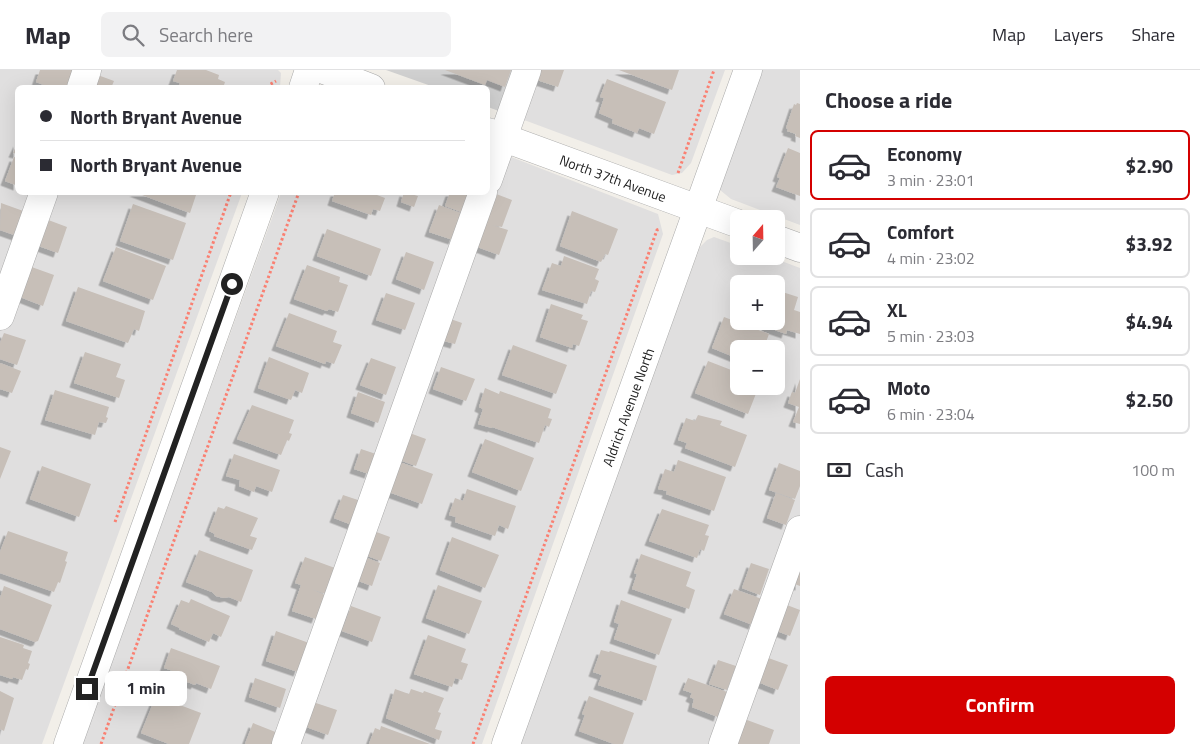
<!DOCTYPE html>
<html lang="en">
<head>
<meta charset="utf-8">
<style>
  :root { --surface:#fff; --page:#f2f2f3; --text:#2b2b33; --muted:#7c7c81; --line:#e1e1e2; --accent:#d40000 }
  body { margin:0; font-family:"Titillium Web",sans-serif; background:var(--page); color:var(--text); height:100vh; display:flex; flex-direction:column; font-size:19px; white-space:nowrap }
  * { box-sizing:border-box; margin:0 }
  p { font-size:16px; color:var(--muted) }
  .icon { flex:none; width:28px; height:28px; fill:none; stroke:currentColor; stroke-width:2; stroke-linecap:round; stroke-linejoin:round }
  .map { position:relative; flex:1; overflow:hidden }
  .details { display:flex; flex-direction:column; background:var(--surface); width:400px }
  .details>* { flex:none }
  .guide { position:absolute; left:15px; top:15px; width:475px; height:110px; border-radius:8px; box-shadow:0 5px 20px #0002; display:grid; align-content:center; height:110px; padding:0 25px; background:var(--surface) }
  .needle { width:32px; rotate:20deg }
  .fabs { position:absolute; left:730px; top:140px; display:grid; gap:10px }
  .fabs a { display:grid; place-items:center; width:55px; height:55px; border-radius:8px; background:var(--surface); box-shadow:0 5px 20px #0002; font-size:25px }
  .end { position:absolute; width:22px; height:22px; margin:-11px; border:6px solid #222; background:#fff; box-shadow:0 0 0 2px #fff }
  .from { border-radius:50% }
  .bubble { position:absolute; height:35px; border-radius:8px; background:var(--surface); box-shadow:0 5px 20px #0002; font-size:16px; font-weight:700; line-height:35px; text-align:center }
  .guide b { display:flex; align-items:center; gap:18px; height:48px; font-size:19px }
  .guide b+b { border-top:1px solid var(--line) }
  .guide i { width:12px; height:12px; background:var(--text) }
  ul { padding:0; list-style:none }
  li { display:flex; align-items:center; gap:15px; height:70px; margin:0 10px 8px; padding:0 15px; border:2px solid var(--line); border-radius:8px }
  li div { flex:1 }
  li b { display:block; font-size:19px }
  li em { font-style:normal; font-weight:700 }
  li.active { border-color:var(--accent) }
  li>.icon { width:45px; height:45px; stroke-width:1.5 }
  h2 { padding:0 25px; font-size:22px; line-height:60px }
  .pay { display:flex; align-items:center; gap:12px; height:55px; padding:0 25px; font-size:19px }
  .pay p { margin-inline-start:auto }
  .primary-button { display:flex; gap:10px; margin-top:auto; padding:10px 25px }
  .primary-button a { flex:1; height:58px; border-radius:8px; background:var(--accent); color:#fff; font-size:20px; font-weight:700; line-height:58px; text-align:center }
  header { display:flex; align-items:center; gap:30px; box-sizing:border-box; height:70px; padding:0 25px; background:var(--surface); border-bottom:1px solid var(--line) }
  header strong { font-size:24px }
  nav { display:flex; gap:28px; margin-inline-start:auto; font-size:18px }
  .search { width:350px; height:45px; background:var(--page); display:flex; align-items:center; gap:12px; box-sizing:border-box; padding:0 18px; border-radius:8px; color:var(--muted); font-size:19px }
  main { display:flex; flex:1; min-height:0 }
  .map>svg:first-child { display:block }
  .residential { fill:#e0dfdf; fill-rule:evenodd }
  .religious { fill:#d0d0d0 }
  .building { fill:#c7bfb8; filter:url(#shadow) }
  .lines { fill:none; stroke-linecap:round; stroke-linejoin:round }
  .minor-casing { stroke:#a9a9a9; stroke-width:29 }
  .path { stroke:#fa8072; stroke-width:3; stroke-dasharray:2.5 2.5; stroke-linecap:butt }
  .minor { stroke:#fff; stroke-width:28 }
  .route { stroke:#222; stroke-width:6 }
  .labels { text-anchor:middle; dominant-baseline:central; stroke-width:5; stroke-linejoin:round; paint-order:stroke }
  .street-label { font-size:14px; fill:#222; stroke:#fff }
</style>
</head>
<body>
<header>
<strong>Map</strong>
<div class="search"><svg class="icon" aria-label="search" viewBox="0 0 24 24"><circle cx="10" cy="10" r="6"/><path d="M15 15l6 6"/></svg>Search here</div>
<nav><a>Map</a><a>Layers</a><a>Share</a></nav>
</header>
<main>
<div class="map">
<svg width="800" height="674" viewBox="0 0 800 674">
  <defs>
    <filter id="shadow"><feDropShadow dx="-4.5" dy="4.5" stdDeviation="0" flood-color="#0004"/></filter>
  </defs>
  <rect width="100%" height="100%" fill="#f2efe9"/>
  <path class="residential" d="M0 0H278L281 3 280 17 18 18V122L242 123 42 674H0Z
    M521 0H725L691 93 682 103 672 105 505 43Z
    M759 0H800V155L731 129 720 120V108Z
    M488 78 658 144 663 164 482 674H82L281 123 488 122Z
    M714 167 739 176V186H768L800 198V674H518L700 177 707 170ZM739 214H776V251H739ZM739 279H776V316H739Z"/>
  <path class="religious" d="M386 0H521L504 43 488 37V18L434 17Z"/>
  <path class="building" d="M40 0H77L71 18H52L36 12Z
    M177 0H206L219 5 218 9 225 12 223 18H178L180 13 173 11Z
    M445 0H511L505 17 487 10 485 15Z
    M534 0H564L558 17 531 8Z
    M619 0H679L672 20Z
    M95 4 114 11 111 18H90Z
    M607 9 666 32 654 64 639 58 637 63 612 53 613 49 599 43 604 28 600 27Z
    M797 33 800 34V68L795 66 796 64 787 61 788 59 786 58 794 34 796 35Z
    M18 72V84L13 83Z
    M788 78 800 83V126L776 117 780 108 777 107Z
    M14 87 18 88V116L5 111Z
    M134 122H197L190 143Z
    M335 122H378L377 125 385 128 380 141 373 139 371 145 332 131Z
    M404 122 418 126 414 137 401 132Z
    M450 122H471L464 143 445 136Z
    M491 122 512 130 502 157 492 155 508 160 499 185 472 175Z
    M1 133 26 142 17 166 0 160Z
    M133 134 186 153 173 190 120 171Z
    M439 135 463 144 453 170 429 162Z
    M572 141 618 159 608 185 605 184 601 192 560 176Z
    M43 148 67 157 58 183 33 174Z
    M327 159 381 179 371 206 317 186Z
    M116 177 166 196 153 230 103 211Z
    M406 182 434 192 424 220 396 209Z
    M564 186 599 199 595 209 599 211 595 222 591 221 587 234 542 220 552 193 561 196Z
    M26 195 54 205 43 236 15 225Z
    M307 195 340 207 339 212 348 215 338 242 329 239 327 241 294 229Z
    M78 217 145 241 139 261 134 259 128 273 66 251Z
    M776 220 798 227 794 240 800 242V264L787 260 786 264 766 257 768 251H776Z
    M386 223 415 233 405 260 376 250Z
    M551 234 583 245 581 249 588 251 579 276 573 274 572 278 540 267Z
    M289 243 337 261 333 272 342 275 334 294 326 291 325 294 276 276Z
    M445 247 462 253 455 274 437 269Z
    M724 247 769 264 766 272 771 273 769 279H739V289L712 278Z
    M4 263 26 270 17 295 0 289V273Z
    M513 275 567 295 556 324 502 305Z
    M85 282 121 294 116 307 125 310 119 328 74 313Z
    M269 287 309 303 302 323 295 320 291 330 258 318Z
    M371 288 396 297 386 325 360 315Z
    M708 291 739 303V316H752L751 319 757 321 748 344 695 323Z
    M0 293 21 301 12 323 0 319Z
    M441 297 475 309 466 331 433 319Z
    M800 309V354L793 352 799 337 788 333 792 322 795 323Z
    M485 318 499 324 500 321 551 339 548 348 552 349 549 357 545 355 539 373 492 357V358L478 354 483 339 479 337Z
    M55 320 109 337 106 347 108 348 106 353 99 352 95 365 45 350Z
    M358 322 385 332 378 353 351 343Z
    M252 335 294 350 289 363 292 364 289 371 287 370 281 385 237 369Z
    M698 345 722 351 720 355 747 365 735 397 685 378 687 373 678 370 686 348 695 351Z
    M404 361 426 369 416 396 394 388Z
    M485 369 534 388 521 421 472 402Z
    M0 377 11 381 0 409Z
    M361 379 376 384 369 404 354 399Z
    M234 384 280 400 272 422 256 416 254 422 239 416 240 410 226 406Z
    M394 390 433 404 422 434 383 420Z
    M678 390 726 407 714 441 666 424 667 421 658 419 665 399 674 402Z
    M779 393 800 401V416L795 429 769 420Z
    M42 396 91 414 79 447 30 429Z
    M467 419 516 436 508 459 499 455 495 466 455 452 456 447 449 445 455 428 463 431Z
    M776 423 795 430 786 455 767 448Z
    M343 425 361 431 352 455 334 448Z
    M226 436 258 448 250 466 257 468 252 480 214 466 215 464 209 461 218 437 224 439Z
    M662 439 709 455 705 465 709 466 704 481 700 479 697 488 649 471Z
    M371 460 390 467 381 491 362 484Z
    M8 461 68 482 65 491 67 492 60 513 58 512 54 522 0 503V482Z
    M452 467 499 485 485 518 440 500Z
    M199 480 253 500 241 532 229 527 224 528 216 526 212 522 186 512Z
    M641 484 691 502 686 516 695 520 689 539 632 519 637 504 634 503Z
    M362 486 380 493 372 516 353 509Z
    M305 487 335 498 326 524 311 519 325 525 316 549 292 541 301 515 295 513Z
    M800 492V516L789 512Z
    M751 493 769 499 760 525 742 518Z
    M438 515 482 531 469 564 426 548Z
    M4 516 52 535 38 571 35 572 0 559V528Z
    M734 519 762 529 753 555 724 544Z
    M191 529 230 546 221 567 213 563 209 572 179 559 180 558 171 554 181 530 189 533Z
    M621 530 672 549 659 585 614 569 619 554 614 552Z
    M779 532 800 540 790 566 769 558Z
    M351 536 381 547 372 572 342 561Z
    M276 561 309 573 298 602 266 591Z
    M428 565 466 579 461 592 468 594 462 610 455 608 452 617 414 604Z
    M0 567 24 575 23 578 32 581 28 593 30 594 28 600 26 599 22 610 13 607 12 609 0 605Z
    M171 578 220 596 211 619 196 613 195 615 171 606 173 601 164 598Z
    M601 580 609 582 610 581 657 596 646 631 598 615 602 605 593 602Z
    M760 585 788 595 778 620 750 609Z
    M718 590 736 596 727 620 709 614Z
    M255 608 286 619 280 638 249 627Z
    M688 608 727 622 718 647 692 637 694 629 690 627 692 623 683 620Z
    M395 619 409 624 411 619 423 623 424 621 444 628 438 642 441 643 435 659 442 661 439 670 386 648Z
    M0 621 14 628 4 661 0 659Z
    M156 626 201 643 189 674H169L141 663Z
    M589 626 634 643 623 674H614L579 661 585 645 582 644Z
    M310 631 337 640 328 665 301 655Z
    M739 647 774 660 769 674H729Z
    M253 653 278 663 274 674H245Z
    M381 656 430 674H369L375 658 380 660Z"/>
  <g class="lines">
    <defs>
      <path id="minor" d="M324 0 371 18
        M81 18 87 0
        M303 18 309 0
        M488 62 739 154
        M488 110 527 0
        M776 169 800 178
        M0 246 44 122
        M68 674 265 122
        M286 674 483 122
        M506 674 748 0
        M723 674 800 460"/>
    </defs>
    <use href="#minor" class="minor-casing"/>
    <path class="path" d="M268 18 269 15 276 11
      M678 103 714 0
      M115 452 231 122
      M101 674 299 122
      M473 674 657 160 660 159"/>
    <use href="#minor" class="minor"/>
  </g>
  <g class="lines">
    <path class="route" d="M87 619 232 214"/>
  </g>
  <g class="labels">
    <g class="street-label">
      <text transform="translate(613 108) rotate(20)">North 37th Avenue</text>
      <text transform="translate(628 337) rotate(-70)">Aldrich Avenue North</text>
    </g>
  </g>
</svg>
<div class="fabs">
<a><svg class="needle" viewBox="-14 -14 28 28"><path d="M0-13l5 13h-10z" fill="#e53935"/><path d="M0 13l5-13h-10z" fill="#7c7c81"/></svg></a>
<a>+</a>
<a>−</a>
</div>
<i class="end from" style="left:232px;top:214px"></i>
<i class="end" style="left:87px;top:619px"></i>
<div class="bubble" style="left:105px;top:601px;width:82px">1 min</div>
<div class="guide">
<b><i class="from"></i>North Bryant Avenue</b>
<b><i></i>North Bryant Avenue</b>
</div>
</div>
<section class="details">
<h2>Choose a ride</h2>
<ul>
<li class="active"><svg class="icon" aria-label="car" viewBox="0 0 24 24"><path d="M5 17H2v-5l4-1 3-4h7l3 4 3 1v5h-3M9 17h6M6 11h13"/><circle cx="7" cy="17" r="2"/><circle cx="17" cy="17" r="2"/></svg><div><b>Economy</b><p>3 min · 23:01</p></div><em>$2.90</em></li>
<li><svg class="icon" aria-label="car" viewBox="0 0 24 24"><path d="M5 17H2v-5l4-1 3-4h7l3 4 3 1v5h-3M9 17h6M6 11h13"/><circle cx="7" cy="17" r="2"/><circle cx="17" cy="17" r="2"/></svg><div><b>Comfort</b><p>4 min · 23:02</p></div><em>$3.92</em></li>
<li><svg class="icon" aria-label="car" viewBox="0 0 24 24"><path d="M5 17H2v-5l4-1 3-4h7l3 4 3 1v5h-3M9 17h6M6 11h13"/><circle cx="7" cy="17" r="2"/><circle cx="17" cy="17" r="2"/></svg><div><b>XL</b><p>5 min · 23:03</p></div><em>$4.94</em></li>
<li><svg class="icon" aria-label="car" viewBox="0 0 24 24"><path d="M5 17H2v-5l4-1 3-4h7l3 4 3 1v5h-3M9 17h6M6 11h13"/><circle cx="7" cy="17" r="2"/><circle cx="17" cy="17" r="2"/></svg><div><b>Moto</b><p>6 min · 23:04</p></div><em>$2.50</em></li>
</ul>
<div class="pay"><svg class="icon" aria-label="cash" viewBox="0 0 24 24"><path d="M3 7h18v10H3z"/><circle cx="12" cy="12" r="2"/></svg>Cash<p>100 m</p></div>
<div class="primary-button"><a>Confirm</a></div>
</section>
</main>
</body>
</html>
